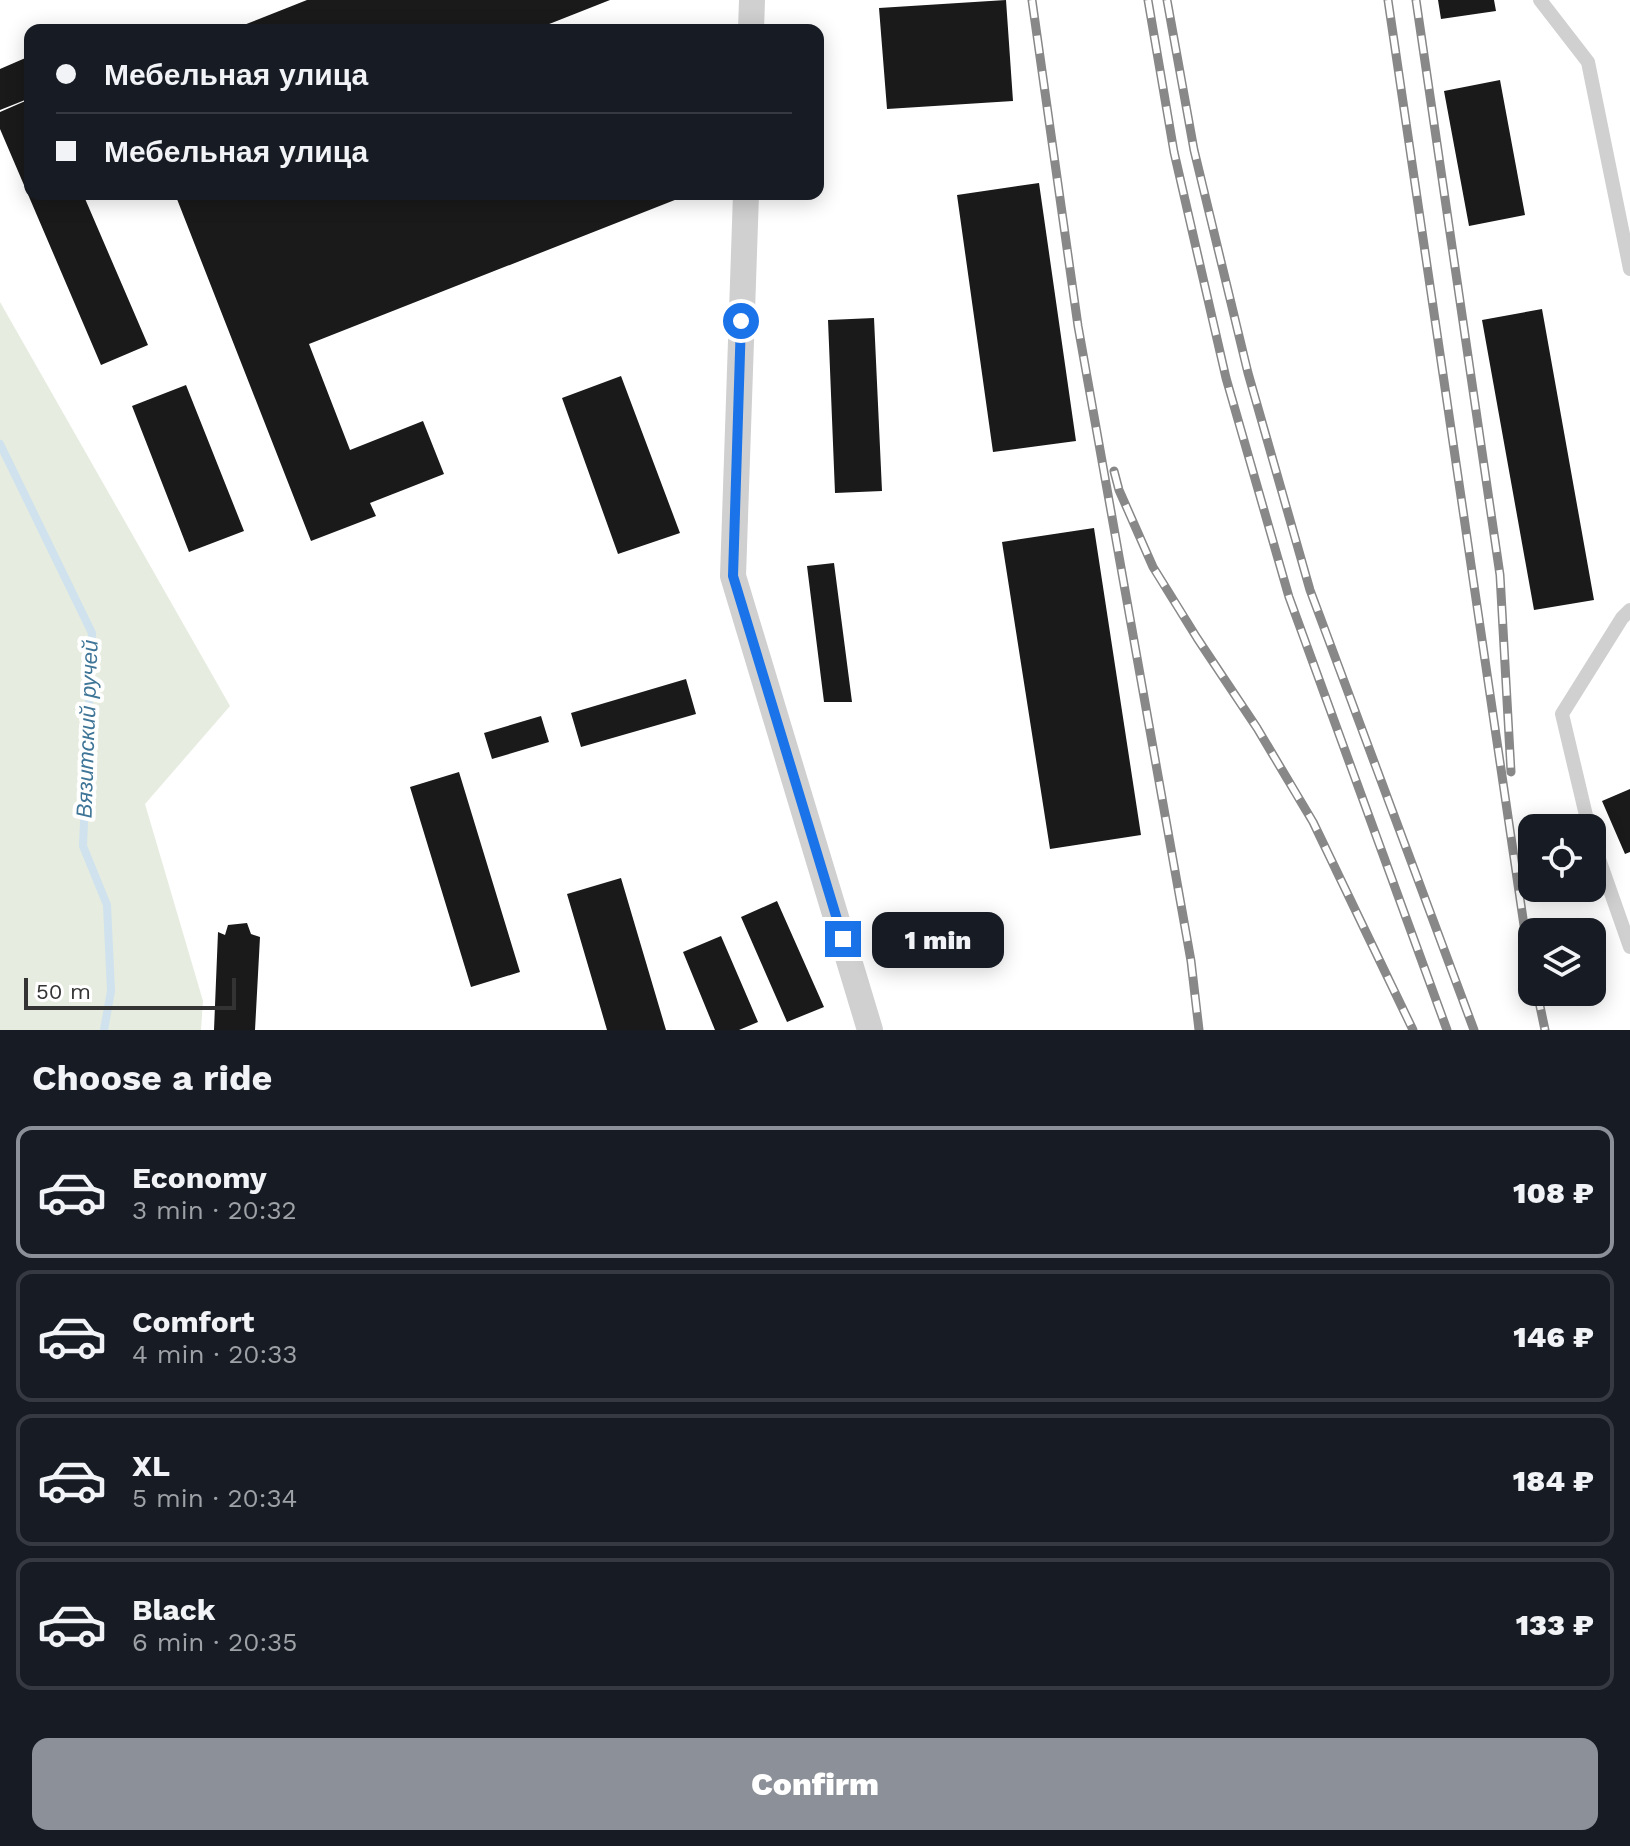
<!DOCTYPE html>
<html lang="en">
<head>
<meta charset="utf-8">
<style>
  :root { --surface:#171b24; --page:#20242c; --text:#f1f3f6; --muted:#9ea1a6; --line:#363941; --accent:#8c9099 }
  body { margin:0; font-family:"Work Sans",sans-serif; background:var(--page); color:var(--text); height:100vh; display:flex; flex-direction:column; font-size:30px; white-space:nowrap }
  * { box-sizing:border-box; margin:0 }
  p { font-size:26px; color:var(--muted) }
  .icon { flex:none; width:44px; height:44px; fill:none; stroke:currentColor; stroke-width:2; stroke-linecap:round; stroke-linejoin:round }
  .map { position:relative; height:1030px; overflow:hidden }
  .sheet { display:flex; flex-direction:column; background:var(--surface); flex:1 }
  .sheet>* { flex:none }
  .top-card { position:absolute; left:24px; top:24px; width:800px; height:176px; border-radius:16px; box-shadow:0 4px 20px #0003; display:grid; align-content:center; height:176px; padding:0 32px; background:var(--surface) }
  .buttons { position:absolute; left:1518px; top:814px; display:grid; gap:16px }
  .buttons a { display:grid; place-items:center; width:88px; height:88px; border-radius:16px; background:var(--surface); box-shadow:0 4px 20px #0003; font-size:40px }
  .scale { position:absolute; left:24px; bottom:20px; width:212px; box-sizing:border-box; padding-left:8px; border:4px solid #333; border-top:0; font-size:22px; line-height:28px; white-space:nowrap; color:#333; -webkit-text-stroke:6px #fff; paint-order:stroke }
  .end { position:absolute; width:36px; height:36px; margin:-18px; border:10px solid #1a73e8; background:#fff; box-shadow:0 0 0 4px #fff }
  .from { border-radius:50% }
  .bubble { position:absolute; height:56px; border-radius:16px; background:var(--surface); box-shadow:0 4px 20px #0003; font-size:26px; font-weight:800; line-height:56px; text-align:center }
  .top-card b { display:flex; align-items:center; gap:28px; height:76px; font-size:30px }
  .top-card b+b { border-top:2px solid var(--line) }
  .top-card i { width:20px; height:20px; background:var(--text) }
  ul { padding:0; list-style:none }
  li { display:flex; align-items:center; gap:24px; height:132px; margin:0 16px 12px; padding:0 16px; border:4px solid var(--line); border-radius:16px }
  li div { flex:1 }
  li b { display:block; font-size:30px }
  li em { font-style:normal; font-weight:800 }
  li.selected { border-color:var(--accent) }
  li>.icon { width:72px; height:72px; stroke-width:1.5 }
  h2 { padding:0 32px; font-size:36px; line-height:96px }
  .primary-button { display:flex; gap:16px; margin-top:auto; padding:16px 32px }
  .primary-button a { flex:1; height:92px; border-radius:16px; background:var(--accent); color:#fff; font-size:32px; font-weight:800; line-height:92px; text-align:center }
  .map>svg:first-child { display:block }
  .green { fill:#e6ecdf }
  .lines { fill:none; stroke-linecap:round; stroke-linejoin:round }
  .stream { stroke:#cfe2ee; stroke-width:8 }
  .building { fill:#1a1a1a }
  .service { stroke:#d0d0d0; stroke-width:14 }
  .minor { stroke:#d0d0d0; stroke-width:26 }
  .rail-casing { stroke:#888; stroke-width:9 }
  .rail { stroke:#fff; stroke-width:6; stroke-dasharray:18; stroke-linecap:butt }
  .route { stroke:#1a73e8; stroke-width:10 }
  .labels { text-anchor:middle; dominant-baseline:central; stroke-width:8; stroke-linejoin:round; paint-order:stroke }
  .water-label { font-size:22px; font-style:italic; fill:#3f7597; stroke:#fff }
</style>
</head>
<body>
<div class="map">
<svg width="1630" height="1030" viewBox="0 0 1630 1030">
  <rect width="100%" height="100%" fill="#fff"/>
  <path class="green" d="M0 302 230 706 145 804 203 1001 201 1030H0Z"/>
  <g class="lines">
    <path class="stream" d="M0 444 92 633 83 846 107 905 111 991 104 1030"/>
  </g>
  <path class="building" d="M307 0H610L534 30H231Z
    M1006 0 1013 101 887 109 879 8Z
    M1438 0H1494L1496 11 1441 19Z
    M30 56V98L0 110V69Z
    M1500 80 1525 215 1469 226 1444 91Z
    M30 99V194H83L148 345 101 365 0 129V112Z
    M1039 183 1076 441 993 452 957 195Z
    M175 194H690L309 344 350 450 423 421 444 474 370 503 376 516 311 541Z
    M1542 309 1594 600 1534 610 1482 320Z
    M874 318 882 491 835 493 828 320Z
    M621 376 680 533 618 554 562 398Z
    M186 385 244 531 189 552 132 406Z
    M1094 528 1141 835 1050 849 1002 542Z
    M834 563 852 702H824L807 566Z
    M686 679 696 714 581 747 571 713Z
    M541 716 549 742 492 759 484 733Z
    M459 772 520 972 471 987 410 787Z
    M1630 789V852L1625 854 1602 801Z
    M621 878 666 1030H607L567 894Z
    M777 901 824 1007 787 1022 741 917Z
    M247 923 251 934 260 937 255 1030H214L218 932 225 935 228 925Z
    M721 936 758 1022 739 1030H715L683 952Z"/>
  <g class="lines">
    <path class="service" d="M1540 0 1588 62 1630 269
      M1589 828 1562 714 1622 618 1630 610
      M1592 839 1630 947"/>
    <path class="minor" d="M751 30 752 0
      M746 194 733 576 870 1030"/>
    <defs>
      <path id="rail" d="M1032 0 1078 326 1191 961 1199 1030
        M1148 0 1174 152 1226 378 1289 597 1447 1030
        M1167 0 1194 150 1248 373 1310 590 1474 1030
        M1388 0 1532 980
        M1416 0 1500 575 1511 772
        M1114 471 1119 490 1153 567 1197 638 1257 728 1313 822 1413 1030
        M1537 992 1545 1030"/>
    </defs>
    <use href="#rail" class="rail-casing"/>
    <use href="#rail" class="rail"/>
  </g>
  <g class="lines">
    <path class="route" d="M741 321 733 576 843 939"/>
  </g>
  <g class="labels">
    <g class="water-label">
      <text transform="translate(87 729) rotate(-88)">Вязитский ручей</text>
    </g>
  </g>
</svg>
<div class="buttons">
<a><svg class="icon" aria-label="locate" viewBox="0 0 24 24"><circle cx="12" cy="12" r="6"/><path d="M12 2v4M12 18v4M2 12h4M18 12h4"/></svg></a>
<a><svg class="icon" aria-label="layers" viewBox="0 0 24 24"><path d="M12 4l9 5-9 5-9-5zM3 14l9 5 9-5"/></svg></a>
</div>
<div class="scale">50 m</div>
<i class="end from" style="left:741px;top:321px"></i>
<i class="end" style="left:843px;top:939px"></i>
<div class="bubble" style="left:872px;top:912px;width:132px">1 min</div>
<div class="top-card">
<b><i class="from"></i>Мебельная улица</b>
<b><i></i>Мебельная улица</b>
</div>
</div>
<section class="sheet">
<h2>Choose a ride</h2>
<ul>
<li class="selected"><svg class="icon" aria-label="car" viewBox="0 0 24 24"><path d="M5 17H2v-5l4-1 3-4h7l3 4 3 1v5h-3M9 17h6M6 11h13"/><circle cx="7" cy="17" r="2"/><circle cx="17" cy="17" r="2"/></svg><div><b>Economy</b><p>3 min · 20:32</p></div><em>108 ₽</em></li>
<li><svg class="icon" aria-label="car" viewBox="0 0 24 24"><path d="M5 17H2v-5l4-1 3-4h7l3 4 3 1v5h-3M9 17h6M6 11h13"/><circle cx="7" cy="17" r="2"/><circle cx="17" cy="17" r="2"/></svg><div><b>Comfort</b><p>4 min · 20:33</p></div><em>146 ₽</em></li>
<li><svg class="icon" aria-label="car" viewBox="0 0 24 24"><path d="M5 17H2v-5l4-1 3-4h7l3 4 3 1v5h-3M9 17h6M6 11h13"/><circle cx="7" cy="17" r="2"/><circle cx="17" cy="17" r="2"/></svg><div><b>XL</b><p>5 min · 20:34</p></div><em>184 ₽</em></li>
<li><svg class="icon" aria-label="car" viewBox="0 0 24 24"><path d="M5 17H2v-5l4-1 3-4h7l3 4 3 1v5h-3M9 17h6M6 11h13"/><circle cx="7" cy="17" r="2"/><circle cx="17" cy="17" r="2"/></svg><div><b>Black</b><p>6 min · 20:35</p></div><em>133 ₽</em></li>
</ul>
<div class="primary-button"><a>Confirm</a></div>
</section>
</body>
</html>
